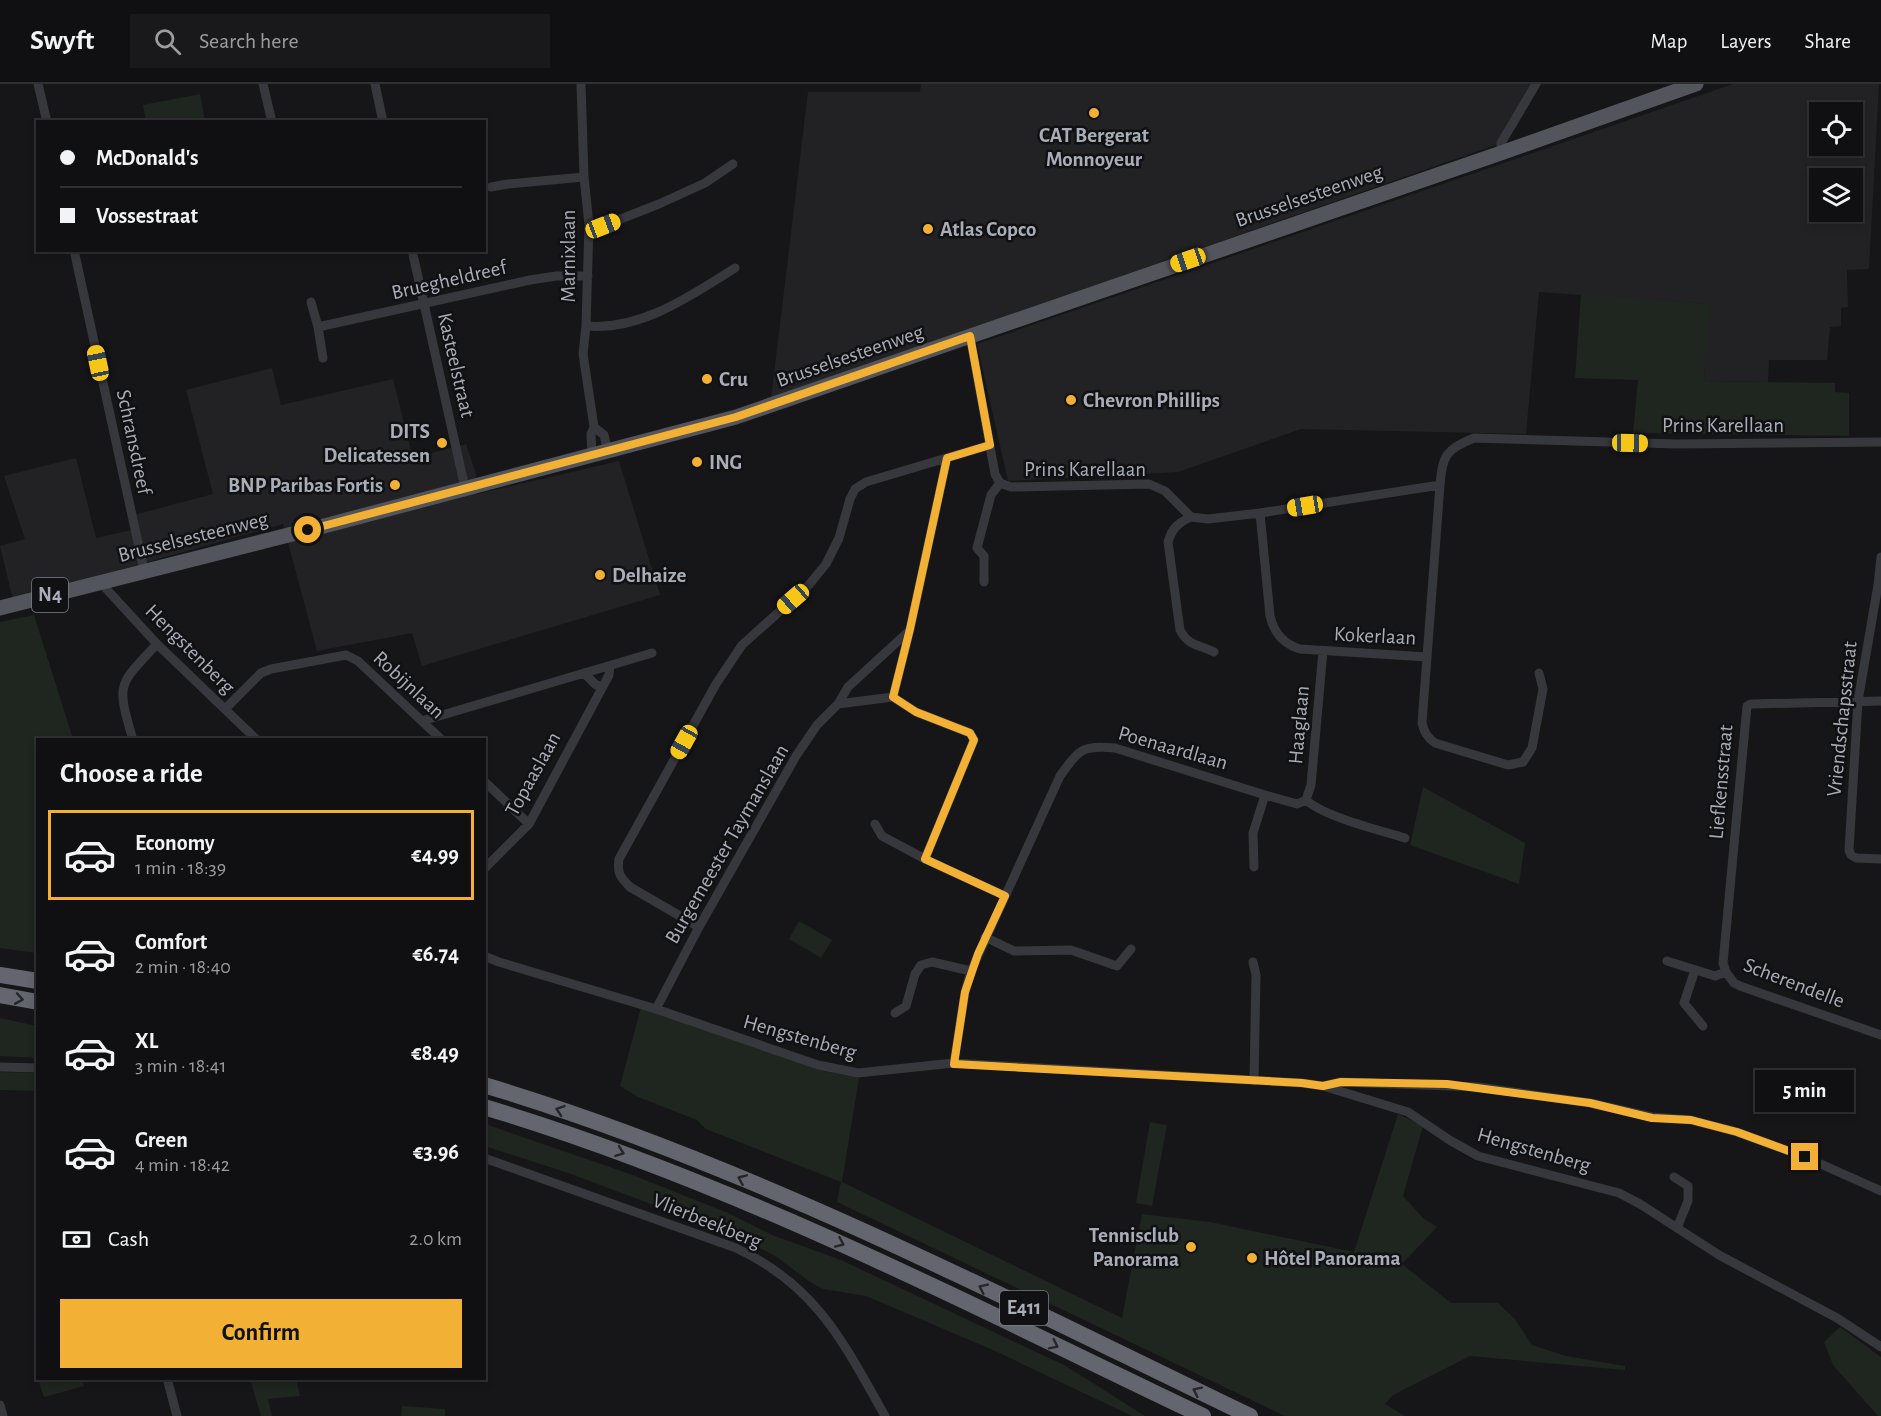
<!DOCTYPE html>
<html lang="en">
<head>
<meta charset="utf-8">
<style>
  :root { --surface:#101012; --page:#19191b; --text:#f1f3f6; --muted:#9c9d9f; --line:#303032; --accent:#f2b134 }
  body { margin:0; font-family:"Alegreya Sans",sans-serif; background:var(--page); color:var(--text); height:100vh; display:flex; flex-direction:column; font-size:22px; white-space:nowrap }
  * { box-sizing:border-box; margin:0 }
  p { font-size:20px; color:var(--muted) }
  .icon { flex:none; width:33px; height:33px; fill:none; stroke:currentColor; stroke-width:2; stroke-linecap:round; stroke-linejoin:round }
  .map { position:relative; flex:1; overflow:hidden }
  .drawer { position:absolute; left:36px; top:654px; width:450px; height:642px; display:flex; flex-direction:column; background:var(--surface); border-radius:0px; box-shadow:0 3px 9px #0003,0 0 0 2px var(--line) }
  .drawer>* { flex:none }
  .guide { position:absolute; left:36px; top:36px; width:450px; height:132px; border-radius:0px; box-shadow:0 3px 9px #0003,0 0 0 2px var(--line); display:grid; align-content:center; height:132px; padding:0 24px; background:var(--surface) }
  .buttons { position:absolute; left:1809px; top:18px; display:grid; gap:12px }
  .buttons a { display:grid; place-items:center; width:54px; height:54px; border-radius:0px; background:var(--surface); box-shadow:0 3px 9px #0003,0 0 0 2px var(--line); font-size:30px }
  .end { position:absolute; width:27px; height:27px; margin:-14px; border:8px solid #f2b134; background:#111; box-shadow:0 0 0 3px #111 }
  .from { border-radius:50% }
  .bubble { position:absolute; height:42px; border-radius:0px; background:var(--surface); box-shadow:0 3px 9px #0003,0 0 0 2px var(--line); font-size:20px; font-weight:700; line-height:42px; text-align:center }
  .car { position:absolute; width:18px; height:36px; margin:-18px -9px; border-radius:8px; box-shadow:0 0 4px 2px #0007; background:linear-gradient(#f5c518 24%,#345 0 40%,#f5c518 0 76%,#345 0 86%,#f5c518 0) }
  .guide b { display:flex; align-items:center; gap:21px; height:57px; font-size:22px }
  .guide b+b { border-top:2px solid var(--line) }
  .guide i { width:15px; height:15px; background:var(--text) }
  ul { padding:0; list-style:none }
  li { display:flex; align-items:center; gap:18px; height:90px; margin:0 12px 9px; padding:0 12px; border:3px solid transparent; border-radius:0px }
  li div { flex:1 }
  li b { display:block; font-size:22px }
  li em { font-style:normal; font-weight:700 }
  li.active { border-color:var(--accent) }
  li>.icon { width:54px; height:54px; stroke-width:1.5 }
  h2 { padding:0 24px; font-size:27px; line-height:72px }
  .pay { display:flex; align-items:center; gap:15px; height:66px; padding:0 24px; font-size:22px }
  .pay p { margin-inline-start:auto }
  .action { display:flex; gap:12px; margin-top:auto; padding:12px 24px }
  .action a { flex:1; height:69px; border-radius:0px; background:var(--accent); color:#111; font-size:24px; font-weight:700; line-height:69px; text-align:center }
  header { display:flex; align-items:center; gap:36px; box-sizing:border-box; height:84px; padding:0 30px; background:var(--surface); border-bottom:2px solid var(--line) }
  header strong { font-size:28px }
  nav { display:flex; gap:33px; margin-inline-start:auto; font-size:21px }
  .search { width:420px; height:54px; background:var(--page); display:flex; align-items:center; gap:15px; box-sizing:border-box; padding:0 21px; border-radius:0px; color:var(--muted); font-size:22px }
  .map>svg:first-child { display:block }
  .built { fill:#222225; fill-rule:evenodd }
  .green { fill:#1e261f }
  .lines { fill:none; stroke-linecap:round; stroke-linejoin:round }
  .street { stroke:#37383d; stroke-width:9 }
  .primary { stroke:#53555c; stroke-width:15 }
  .highway { stroke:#63666e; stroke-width:16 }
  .oneway { stroke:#26262a }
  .route { stroke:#f2b134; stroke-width:8 }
  .poi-dot { fill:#f2b134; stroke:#111113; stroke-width:2 }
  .labels { text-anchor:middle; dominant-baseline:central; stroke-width:5; stroke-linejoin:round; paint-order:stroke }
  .shield { fill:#111113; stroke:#7b7e86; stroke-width:1.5 }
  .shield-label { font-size:20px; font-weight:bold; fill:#a8adb8 }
  .poi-label { font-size:21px; font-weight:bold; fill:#a8adb8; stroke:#111113; text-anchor:start }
  .street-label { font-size:21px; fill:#a8adb8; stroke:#111113 }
</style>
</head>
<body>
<header>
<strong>Swyft</strong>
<div class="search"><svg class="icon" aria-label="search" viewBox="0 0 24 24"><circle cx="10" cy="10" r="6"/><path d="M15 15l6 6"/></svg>Search here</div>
<nav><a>Map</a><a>Layers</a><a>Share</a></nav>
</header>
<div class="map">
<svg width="1881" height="1332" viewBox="0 0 1881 1332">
  <rect width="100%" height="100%" fill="#161618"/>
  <path class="built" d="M921 0H1536L1504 58 771 315 808 8H920Z
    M1733 0H1879L1869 185 1847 186 1848 223 1841 224V242L1830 243 1827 276H1769L1768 298 1704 297 1708 220 1539 208 1526 350 1301 345 1178 388 1008 397 977 260ZM1820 28H1852V62H1820ZM1820 94H1852V128H1820Z
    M272 284 281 321 393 295 413 374 466 360 476 390 477 410 619 377 660 511 422 582 412 549 317 567 283 440 13 516 0 462 25 455 4 392 76 374 96 454 136 445 134 431 213 410 186 306Z"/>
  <path class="green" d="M200 10 205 37H146L143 21Z
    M1581 210 1709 220 1704 297 1835 299V308L1849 309V352L1633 349 1638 296 1575 294Z
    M34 531 73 655 38 656 37 869 0 864V538Z
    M1423 703 1525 759 1519 800 1410 761Z
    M799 837 832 856 821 874 789 855Z
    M641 923 822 987 859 994 842 1098 1122 1234 1142 1130 1210 1138 1354 1168 1398 1030 1423 1042 1403 1112 1424 1135 1437 1143 1402 1180 1451 1219H1498L1515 1235 1532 1261 1566 1272 1625 1282V1286L1470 1272 1393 1311 1385 1320 1405 1332H1285L837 1118 841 1098 706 1045 697 1036 638 1013 620 1002Z
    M0 934 37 942V974L0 972Z
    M0 988 37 989V1007L0 1006Z
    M1150 1038 1167 1041 1152 1122 1136 1119Z
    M485 1040 630 1090 728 1129 772 1151 841 1176 1066 1282 1145 1332H1132L993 1266 866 1212 823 1205 810 1198 777 1173 739 1153 571 1090 485 1062Z
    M1840 1243 1881 1273V1332H1878L1833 1281 1824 1258Z
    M38 1295H82L84 1302 44 1313Z
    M250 1295H296L300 1312 268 1315 272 1332H261Z
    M402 1322 445 1325V1332H401Z"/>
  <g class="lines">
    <path class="street" d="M38 0 47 38
      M263 0 272 38
      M375 0 383 38
      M581 0 584 93 589 141 586 242 583 270 594 343 591 350 592 372
      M1501 69V59L1536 0
      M491 103 508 100 584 93
      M589 141 603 142 659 120 705 99 733 80
      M74 166 144 486
      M412 166 465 404
      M311 218 318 243 323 274
      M586 242C641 247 690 212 735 184
      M318 243 530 196 556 192H588
      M970 252 995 390 1000 399
      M594 343 604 351 608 368
      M1000 399 1011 403 1149 400 1165 407 1191 433 1208 435 1260 429 1440 401C1442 372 1446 365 1474 354L1677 360 1881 358
      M1260 429 1270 532C1274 549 1283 560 1300 565L1427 573 1440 401
      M1191 433C1178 439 1172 444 1168 458L1180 546C1189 563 1199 560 1214 568
      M1881 473 1878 501 1858 617 1849 766 1851 771 1856 774 1881 775
      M100 498 157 560 257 656
      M984 498V472L977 464 991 411 1000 399
      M1427 573 1422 639C1424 648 1427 653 1435 659L1508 681 1523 678 1532 664 1543 605 1539 589
      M584 589 595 600 602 604
      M893 613 916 628 970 649 974 656 925 775
      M838 620 848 603 909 547
      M225 625 261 589 271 585 346 571 358 577 442 656
      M422 637 652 569
      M133 656C116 598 118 602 157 560
      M484 697 529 740
      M1306 716 1311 701 1323 567
      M875 740 882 752 925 775 1005 812
      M1254 783 1253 749 1265 711
      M484 785 529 740 609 591 610 582
      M699 843 630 803C620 793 617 789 619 775L716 600 742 561 808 502 826 480 839 454 850 415 855 405 866 398 990 361
      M985 853 1014 867 1071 866 1117 882 1131 865
      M484 872 499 878 656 925 818 981 858 989 954 979 1302 999 1323 1002 1408 1028 1451 1057 1478 1072 1619 1109 1640 1120 1719 1171 1837 1234 1881 1263
      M1667 877 1715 892 1726 888 1734 899 1740 902 1881 951
      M1253 878 1256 891 1254 997
      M1695 886 1684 919 1703 942
      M1726 888 1723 879 1747 622 1751 620 1881 617
      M656 925 699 843 796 672 817 641 838 620 893 613 910 545 947 374
      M895 929 906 922 915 890 921 881 932 878 971 887
      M954 979 965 908 971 887 1060 692C1079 666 1081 661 1115 664L1265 711 1297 720 1306 716C1325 733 1379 746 1405 754
      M0 983 38 984
      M1323 1002 1341 998 1478 1003 1590 1019 1652 1033 1691 1036 1737 1048 1805 1073 1881 1107
      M484 1074 736 1164C817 1202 843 1258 885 1332
      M1674 1093 1688 1102V1117L1677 1144
      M167 1294 177 1332
      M0 1321 3 1332"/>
    <path class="primary" d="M0 524 324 442 736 333 1501 69 1696 0"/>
    <path class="highway" d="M0 891 38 897
      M0 911 38 918
      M484 1001C751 1081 1000 1212 1250 1332
      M484 1023C735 1098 968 1220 1203 1332"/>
  </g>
  <defs><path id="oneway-chevron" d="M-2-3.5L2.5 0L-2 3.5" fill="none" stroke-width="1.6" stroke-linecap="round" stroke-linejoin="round" transform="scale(1.5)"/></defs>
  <g class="oneway">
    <use href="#oneway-chevron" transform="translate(19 915) rotate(10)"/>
    <use href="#oneway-chevron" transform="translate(560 1026) rotate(-161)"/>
    <use href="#oneway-chevron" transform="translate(620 1068) rotate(20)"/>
    <use href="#oneway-chevron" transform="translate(742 1095) rotate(-157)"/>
    <use href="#oneway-chevron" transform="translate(840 1159) rotate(24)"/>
    <use href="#oneway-chevron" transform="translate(983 1204) rotate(-154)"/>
    <use href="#oneway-chevron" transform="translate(1054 1261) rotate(26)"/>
    <use href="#oneway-chevron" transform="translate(1197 1307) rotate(-154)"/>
  </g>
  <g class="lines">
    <path class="route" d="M308 446 736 333 970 252 990 361 947 374 910 545 893 613 916 628 970 649 974 656 925 775 1005 812 978 870 965 908 954 980 1302 999 1323 1002 1341 998 1447 1000 1590 1019 1652 1034 1691 1036 1737 1048 1805 1073"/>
  </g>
  <g class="poi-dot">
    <circle cx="1094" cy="29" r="6"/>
    <circle cx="928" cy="145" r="6"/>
    <circle cx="707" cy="295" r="6"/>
    <circle cx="1071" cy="316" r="6"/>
    <circle cx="442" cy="359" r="6"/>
    <circle cx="697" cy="378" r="6"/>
    <circle cx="395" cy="401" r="6"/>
    <circle cx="600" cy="491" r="6"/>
    <circle cx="1191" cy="1163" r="6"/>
    <circle cx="1252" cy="1174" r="6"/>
  </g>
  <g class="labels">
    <g class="shield">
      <rect x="32" y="494" width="36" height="34" rx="4.5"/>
      <rect x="1000" y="1207" width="48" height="34" rx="4.5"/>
    </g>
    <g class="shield-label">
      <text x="50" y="511">N4</text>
      <text x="1024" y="1224">E411</text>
    </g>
    <g class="poi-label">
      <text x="1094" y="51" text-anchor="middle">CAT Bergerat<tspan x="1094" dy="24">Monnoyeur</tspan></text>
      <text x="940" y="145">Atlas Copco</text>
      <text x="719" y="295">Cru</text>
      <text x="1083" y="316">Chevron Phillips</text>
      <text x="430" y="347" text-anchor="end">DITS<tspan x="430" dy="24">Delicatessen</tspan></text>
      <text x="709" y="378">ING</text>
      <text x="383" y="401" text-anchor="end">BNP Paribas Fortis</text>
      <text x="612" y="491">Delhaize</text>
      <text x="1179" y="1151" text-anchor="end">Tennisclub<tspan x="1179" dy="24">Panorama</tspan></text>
      <text x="1264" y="1174">Hôtel Panorama</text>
    </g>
    <g class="street-label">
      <text transform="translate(1309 112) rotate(-19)">Brusselsesteenweg</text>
      <text transform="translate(568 172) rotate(-90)">Marnixlaan</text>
      <text transform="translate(449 196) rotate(-13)">Bruegheldreef</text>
      <text transform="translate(850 272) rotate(-19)">Brusselsesteenweg</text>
      <text transform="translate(456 281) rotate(77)">Kasteelstraat</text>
      <text x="1723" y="341">Prins Karellaan</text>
      <text transform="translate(134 358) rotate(78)">Schransdreef</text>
      <text x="1085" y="385">Prins Karellaan</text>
      <text transform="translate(193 453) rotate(-14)">Brusselsesteenweg</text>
      <text transform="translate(1375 552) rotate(3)">Kokerlaan</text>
      <text transform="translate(190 565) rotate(45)">Hengstenberg</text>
      <text transform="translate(409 601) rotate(43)">Robijnlaan</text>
      <text transform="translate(1842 635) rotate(-84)">Vriendschapsstraat</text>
      <text transform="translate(1299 641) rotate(-85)">Haaglaan</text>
      <text transform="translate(1173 664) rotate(16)">Poenaardlaan</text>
      <text transform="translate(533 690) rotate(-61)">Topaaslaan</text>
      <text transform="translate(1721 698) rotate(-85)">Liefkensstraat</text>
      <text transform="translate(727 760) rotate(-60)">Burgemeester Taymanslaan</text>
      <text transform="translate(1794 899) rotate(21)">Scherendelle</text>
      <text transform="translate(800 953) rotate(16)">Hengstenberg</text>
      <text transform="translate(1534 1066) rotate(16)">Hengstenberg</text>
      <text transform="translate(707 1137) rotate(22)">Vlierbeekberg</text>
    </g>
  </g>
</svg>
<div class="buttons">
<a><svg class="icon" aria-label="locate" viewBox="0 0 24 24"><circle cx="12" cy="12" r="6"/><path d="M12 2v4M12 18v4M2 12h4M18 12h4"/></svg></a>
<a><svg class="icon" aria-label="layers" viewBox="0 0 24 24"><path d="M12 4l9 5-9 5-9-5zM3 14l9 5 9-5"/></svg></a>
</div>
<i class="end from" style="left:308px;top:446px"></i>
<i class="end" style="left:1805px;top:1073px"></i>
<div class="bubble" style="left:1755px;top:986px;width:99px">5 min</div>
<i class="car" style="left:603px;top:142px;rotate:69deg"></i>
<i class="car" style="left:1188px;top:176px;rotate:251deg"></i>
<i class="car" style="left:98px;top:279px;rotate:348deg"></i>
<i class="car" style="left:1630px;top:359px;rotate:91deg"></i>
<i class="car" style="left:1305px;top:422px;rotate:261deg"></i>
<i class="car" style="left:793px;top:515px;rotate:229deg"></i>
<i class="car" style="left:684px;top:658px;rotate:209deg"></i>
<div class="guide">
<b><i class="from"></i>McDonald's</b>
<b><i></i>Vossestraat</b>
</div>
<section class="drawer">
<h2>Choose a ride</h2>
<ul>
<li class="active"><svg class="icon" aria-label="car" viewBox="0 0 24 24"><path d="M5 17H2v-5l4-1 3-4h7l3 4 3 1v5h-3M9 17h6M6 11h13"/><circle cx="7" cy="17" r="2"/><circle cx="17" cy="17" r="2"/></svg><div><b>Economy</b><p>1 min · 18:39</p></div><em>€4.99</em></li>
<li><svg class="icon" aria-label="car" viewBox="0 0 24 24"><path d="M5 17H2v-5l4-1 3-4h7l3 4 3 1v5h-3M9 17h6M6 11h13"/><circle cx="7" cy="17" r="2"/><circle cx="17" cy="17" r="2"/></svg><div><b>Comfort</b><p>2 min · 18:40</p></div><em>€6.74</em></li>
<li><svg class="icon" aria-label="car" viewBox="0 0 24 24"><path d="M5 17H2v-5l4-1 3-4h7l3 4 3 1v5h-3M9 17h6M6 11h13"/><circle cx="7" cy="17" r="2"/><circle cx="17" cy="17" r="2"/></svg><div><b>XL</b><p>3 min · 18:41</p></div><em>€8.49</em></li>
<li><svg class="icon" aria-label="car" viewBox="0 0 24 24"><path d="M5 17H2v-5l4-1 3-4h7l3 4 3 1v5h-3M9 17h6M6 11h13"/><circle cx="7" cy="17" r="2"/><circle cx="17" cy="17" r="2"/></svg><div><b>Green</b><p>4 min · 18:42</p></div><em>€3.96</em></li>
</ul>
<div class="pay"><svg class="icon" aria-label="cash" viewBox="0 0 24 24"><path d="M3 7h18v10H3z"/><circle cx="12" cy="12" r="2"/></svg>Cash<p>2.0 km</p></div>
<div class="action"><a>Confirm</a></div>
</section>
</div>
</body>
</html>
